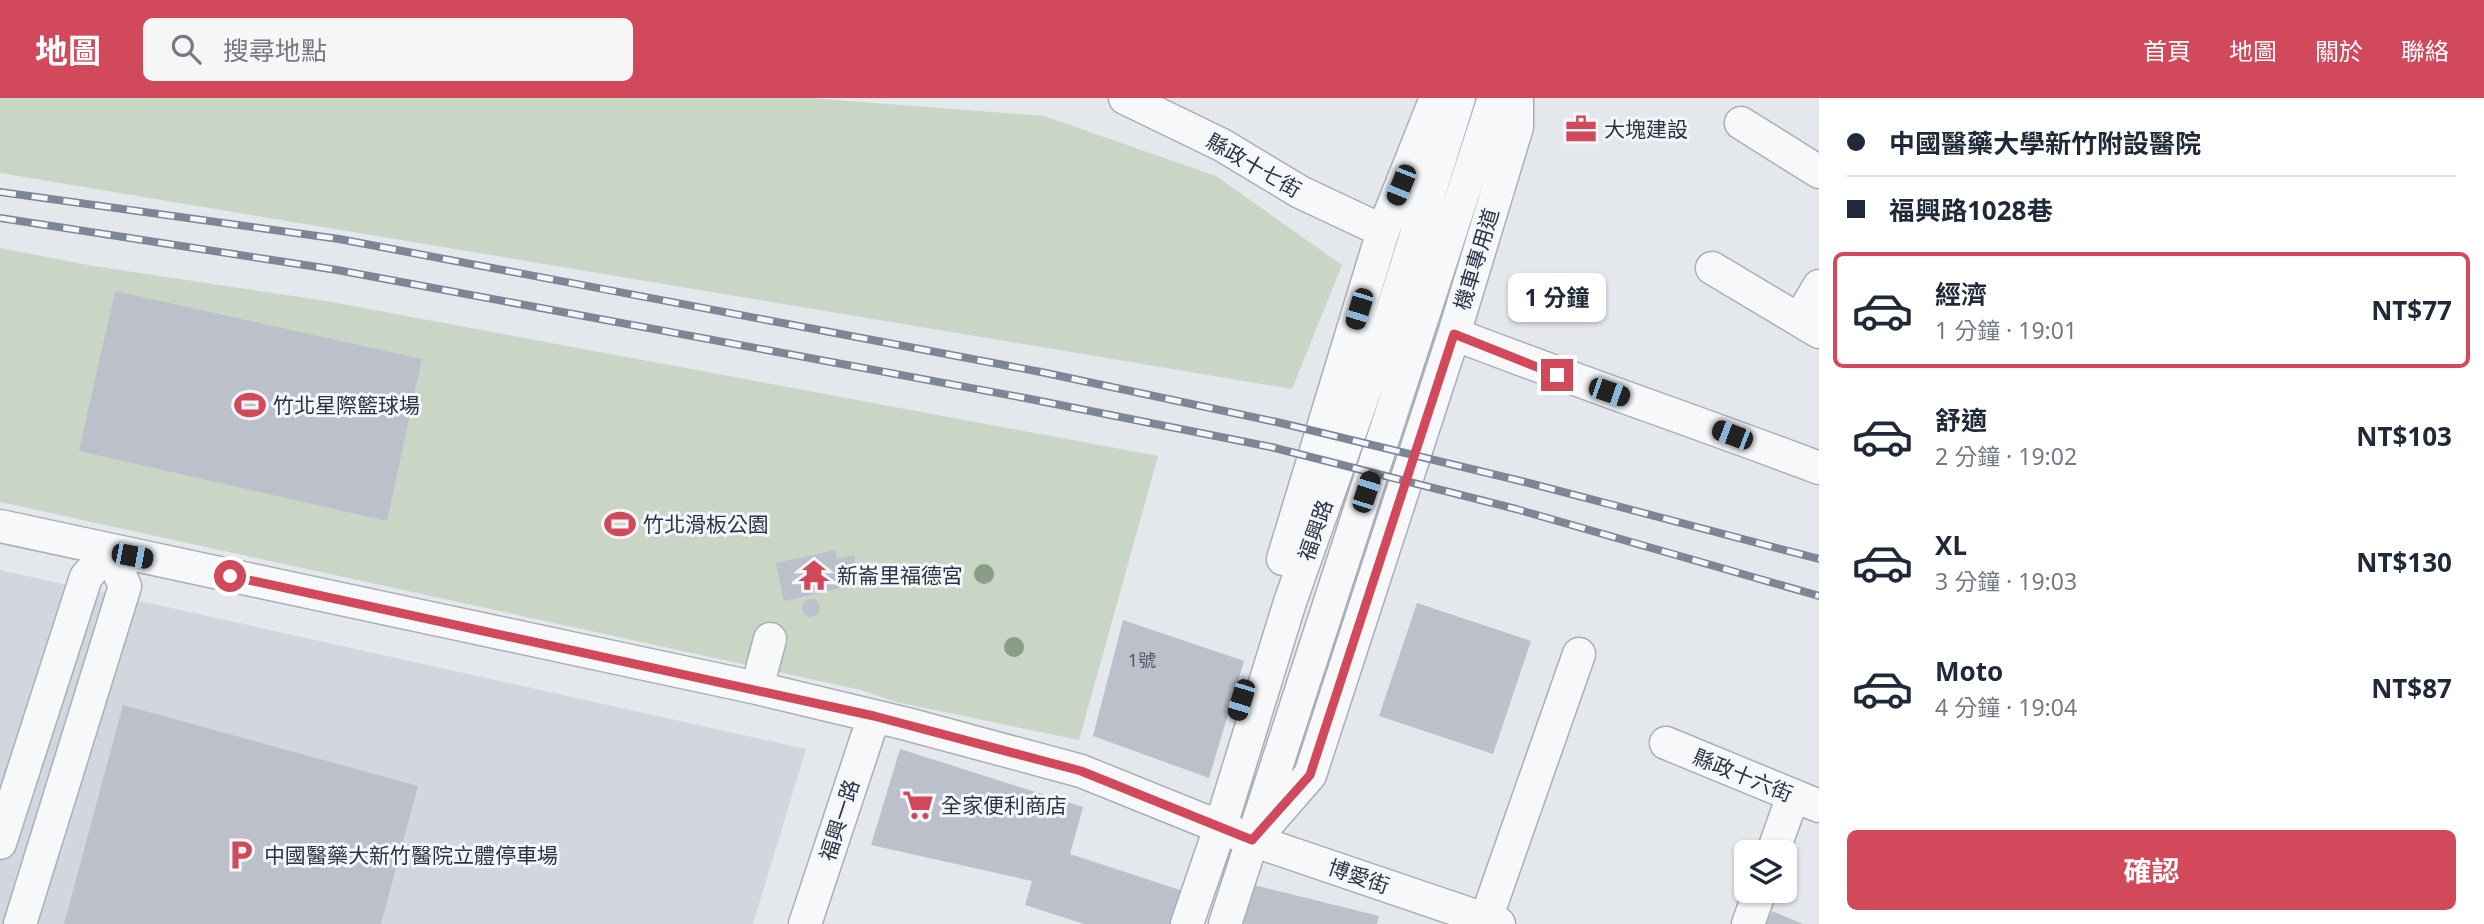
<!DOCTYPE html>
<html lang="zh-TW">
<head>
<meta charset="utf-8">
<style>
  :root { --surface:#fff; --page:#f6f6f7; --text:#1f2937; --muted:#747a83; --line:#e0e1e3; --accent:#d1495b }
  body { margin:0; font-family:"Noto Sans","Noto Sans TC",sans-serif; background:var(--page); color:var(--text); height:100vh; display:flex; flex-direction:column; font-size:26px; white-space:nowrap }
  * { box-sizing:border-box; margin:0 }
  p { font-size:23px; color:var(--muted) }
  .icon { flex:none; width:38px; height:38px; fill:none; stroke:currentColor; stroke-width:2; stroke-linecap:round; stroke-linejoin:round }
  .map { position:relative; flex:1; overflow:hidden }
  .side { display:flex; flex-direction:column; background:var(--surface); width:665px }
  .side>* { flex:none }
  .banner { display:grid; align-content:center; height:154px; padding:0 28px; background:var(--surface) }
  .controls { position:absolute; left:1734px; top:742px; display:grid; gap:14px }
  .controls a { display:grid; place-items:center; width:63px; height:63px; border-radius:10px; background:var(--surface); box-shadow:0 2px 5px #0004; font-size:35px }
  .end { position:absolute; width:32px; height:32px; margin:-16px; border:9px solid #d1495b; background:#fff; box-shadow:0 0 0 4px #fff }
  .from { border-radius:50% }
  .bubble { position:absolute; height:49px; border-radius:10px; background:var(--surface); box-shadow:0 2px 5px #0004; font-size:23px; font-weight:700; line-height:49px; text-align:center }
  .car { position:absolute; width:21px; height:42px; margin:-21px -10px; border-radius:9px; box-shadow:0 0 5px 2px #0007; background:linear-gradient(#222 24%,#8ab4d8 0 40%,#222 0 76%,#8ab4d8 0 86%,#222 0) }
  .banner b { display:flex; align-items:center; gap:24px; height:66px; font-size:26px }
  .banner b+b { border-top:2px solid var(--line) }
  .banner i { width:18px; height:18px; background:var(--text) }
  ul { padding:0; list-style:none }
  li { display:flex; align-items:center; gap:21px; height:116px; margin:0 14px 10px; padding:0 14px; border:4px solid transparent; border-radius:10px }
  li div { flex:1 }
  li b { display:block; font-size:26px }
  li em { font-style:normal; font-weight:700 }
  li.on { border-color:var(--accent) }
  li>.icon { width:63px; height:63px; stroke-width:1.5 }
  .action { display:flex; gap:14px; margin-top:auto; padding:14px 28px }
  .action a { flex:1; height:80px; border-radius:10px; background:var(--accent); color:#fff; font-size:28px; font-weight:700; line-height:80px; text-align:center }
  header { display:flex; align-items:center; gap:42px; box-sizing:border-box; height:98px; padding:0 35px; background:var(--accent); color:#fff }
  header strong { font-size:33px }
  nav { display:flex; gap:38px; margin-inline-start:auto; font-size:24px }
  .search { width:490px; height:63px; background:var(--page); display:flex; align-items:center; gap:18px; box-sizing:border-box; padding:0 24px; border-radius:10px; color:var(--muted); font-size:26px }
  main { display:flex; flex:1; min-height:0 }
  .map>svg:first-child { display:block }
  .built { fill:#d2d6de }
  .green { fill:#c9d6c5 }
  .building { fill:#bbc0ca }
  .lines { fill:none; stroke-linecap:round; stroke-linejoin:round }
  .minor-casing { stroke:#a9aeb7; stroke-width:35 }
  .minor { stroke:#f7f8fa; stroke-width:32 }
  .rail-casing { stroke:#7d8696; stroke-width:8 }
  .rail { stroke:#f4f6f9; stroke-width:5; stroke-dasharray:16; stroke-linecap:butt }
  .tree { fill:#899d89 }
  .route { stroke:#d1495b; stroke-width:9 }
  .labels { text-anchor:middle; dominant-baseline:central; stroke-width:6; stroke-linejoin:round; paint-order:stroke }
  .number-label { font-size:18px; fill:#4f5766 }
  .poi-label { font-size:21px; fill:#2b3445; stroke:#f4f6f9; text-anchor:start }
  .street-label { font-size:21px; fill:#2b3445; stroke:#f4f6f9 }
</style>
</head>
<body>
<header>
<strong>地圖</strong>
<div class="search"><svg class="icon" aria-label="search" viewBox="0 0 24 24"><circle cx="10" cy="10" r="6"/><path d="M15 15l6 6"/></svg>搜尋地點</div>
<nav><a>首頁</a><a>地圖</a><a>關於</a><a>聯絡</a></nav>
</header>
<main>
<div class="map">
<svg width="1819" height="826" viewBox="0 0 1819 826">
  <rect width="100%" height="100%" fill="#e4e7ec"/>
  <path class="built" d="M0 472 806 651 753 826H0Z"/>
  <path class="green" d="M0 0H810L1044 18 1216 78 1342 167 1292 291 0 75Z
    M0 150 93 168 326 203 1158 358 1079 642 896 604 861 592 0 404Z"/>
  <path class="building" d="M115 193 422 261 387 423 79 353Z
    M835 452 837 461 854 457 857 475 841 479V490L784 503 776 465Z
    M802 510a9 9 0 1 1 18 0a9 9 0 1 1-18 0Z
    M1417 505 1531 543 1493 656 1379 618Z
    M1123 522 1244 563 1209 680 1093 638Z
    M123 607 418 688 381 826H64Z
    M900 651 1083 709 1070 756 1189 795 1183 826H1084L1025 807 1032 783 871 747Z
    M1254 787 1379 818 1377 826H1243Z
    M1772 813 1803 826H1766Z"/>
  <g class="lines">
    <defs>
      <path id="minor" d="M1125 0 1222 47 1300 94 1383 133
        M1741 25 1819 74
        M1712 170 1819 234
        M1799 222 1819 188
        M1454 236C1575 283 1698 324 1819 370
        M0 428 757 590 907 626 1081 673 1252 742 1499 826
        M1283 461 1383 133 1436 0
        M757 590 770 541
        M1666 645 1819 708
        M1263 731 1310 677 1454 236 1517 29V0
        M0 745 86 479 109 453
        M1773 754 1793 698
        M1486 821 1579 556
        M20 826 125 488 109 453
        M805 826 874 618
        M1187 826 1221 727 1290 504 1387 230 1459 0
        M1225 826 1494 0
        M1748 826 1760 793"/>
    </defs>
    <use href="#minor" class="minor-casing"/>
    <use href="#minor" class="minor"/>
    <defs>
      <path id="rail" d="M0 94 339 141 1041 274 1281 325 1525 384 1819 461
        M0 120 337 172 1030 301 1271 349 1516 411 1819 498"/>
    </defs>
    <use href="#rail" class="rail-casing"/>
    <use href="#rail" class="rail"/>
  </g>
  <g class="tree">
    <circle cx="984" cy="476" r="10"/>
    <circle cx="1014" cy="549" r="10"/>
  </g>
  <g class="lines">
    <path class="route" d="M230 478 874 618 1081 673 1252 742 1310 677 1454 236 1557 277"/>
  </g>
  <defs>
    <symbol id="office-bare" viewBox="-9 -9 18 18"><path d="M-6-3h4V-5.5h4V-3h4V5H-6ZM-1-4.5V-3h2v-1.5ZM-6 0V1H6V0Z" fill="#d1495b" stroke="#f4f6f9" stroke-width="2.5" paint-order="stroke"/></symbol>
    <symbol id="stadium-bare" viewBox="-9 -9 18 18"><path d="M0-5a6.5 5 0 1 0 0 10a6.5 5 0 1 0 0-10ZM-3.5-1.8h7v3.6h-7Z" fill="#d1495b" stroke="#f4f6f9" stroke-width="2.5" paint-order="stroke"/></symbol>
    <symbol id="temple-bare" viewBox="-9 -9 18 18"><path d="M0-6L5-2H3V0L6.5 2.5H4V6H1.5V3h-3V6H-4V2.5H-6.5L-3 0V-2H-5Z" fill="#d1495b" stroke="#f4f6f9" stroke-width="2.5" paint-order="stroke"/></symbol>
    <symbol id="supermarket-bare" viewBox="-9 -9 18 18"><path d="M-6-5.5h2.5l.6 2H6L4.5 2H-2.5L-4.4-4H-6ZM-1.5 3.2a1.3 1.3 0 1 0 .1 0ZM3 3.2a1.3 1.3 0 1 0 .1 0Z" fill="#d1495b" stroke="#f4f6f9" stroke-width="2.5" paint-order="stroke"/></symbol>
    <symbol id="parking-bare" viewBox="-9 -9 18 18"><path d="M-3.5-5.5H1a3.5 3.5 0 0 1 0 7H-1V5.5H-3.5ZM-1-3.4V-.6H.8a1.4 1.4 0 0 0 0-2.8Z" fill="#d1495b" stroke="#f4f6f9" stroke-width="2.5" paint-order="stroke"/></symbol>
  </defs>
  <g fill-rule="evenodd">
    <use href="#office-bare" x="1559" y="9" width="44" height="44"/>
    <use href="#stadium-bare" x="228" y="285" width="44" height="44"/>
    <use href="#stadium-bare" x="598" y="404" width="44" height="44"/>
    <use href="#temple-bare" x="792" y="455" width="44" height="44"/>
    <use href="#supermarket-bare" x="896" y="685" width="44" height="44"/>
    <use href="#parking-bare" x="219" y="735" width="44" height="44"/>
  </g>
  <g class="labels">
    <g class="number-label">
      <text x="1142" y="562">1號</text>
    </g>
    <g class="poi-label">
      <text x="1604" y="31">大塊建設</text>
      <text x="273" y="307">竹北星際籃球場</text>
      <text x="643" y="426">竹北滑板公園</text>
      <text x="837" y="477">新崙里福德宮</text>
      <text x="941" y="707">全家便利商店</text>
      <text x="264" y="757">中國醫藥大新竹醫院立體停車場</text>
    </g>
    <g class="street-label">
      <text transform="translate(1254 67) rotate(30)">縣政十七街</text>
      <text transform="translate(1476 161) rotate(-73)">機車專用道</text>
      <text transform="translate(1315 432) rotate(-71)">福興路</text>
      <text transform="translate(1743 677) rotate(22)">縣政十六街</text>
      <text transform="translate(839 722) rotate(-72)">福興一路</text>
      <text transform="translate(1359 778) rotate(19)">博愛街</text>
    </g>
  </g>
</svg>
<div class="controls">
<a><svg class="icon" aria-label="layers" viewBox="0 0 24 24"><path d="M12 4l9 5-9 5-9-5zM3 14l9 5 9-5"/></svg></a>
</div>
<i class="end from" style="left:230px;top:478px"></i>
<i class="end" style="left:1557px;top:277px"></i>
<div class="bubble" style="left:1508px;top:175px;width:98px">1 分鐘</div>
<i class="car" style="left:1401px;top:87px;rotate:202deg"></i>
<i class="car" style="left:1359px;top:211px;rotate:197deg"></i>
<i class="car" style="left:1609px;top:294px;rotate:109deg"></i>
<i class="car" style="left:1732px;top:337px;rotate:291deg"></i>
<i class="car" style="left:1366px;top:394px;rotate:18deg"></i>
<i class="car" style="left:132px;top:458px;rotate:101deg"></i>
<i class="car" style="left:1241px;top:602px;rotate:197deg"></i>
</div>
<section class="side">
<div class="banner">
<b><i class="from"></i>中國醫藥大學新竹附設醫院</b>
<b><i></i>福興路1028巷</b>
</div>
<ul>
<li class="on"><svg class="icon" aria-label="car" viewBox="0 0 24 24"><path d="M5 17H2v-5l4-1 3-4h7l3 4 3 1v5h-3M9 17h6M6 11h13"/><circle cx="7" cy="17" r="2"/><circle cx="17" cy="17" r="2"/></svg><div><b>經濟</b><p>1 分鐘 · 19:01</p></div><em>NT$77</em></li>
<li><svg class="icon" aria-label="car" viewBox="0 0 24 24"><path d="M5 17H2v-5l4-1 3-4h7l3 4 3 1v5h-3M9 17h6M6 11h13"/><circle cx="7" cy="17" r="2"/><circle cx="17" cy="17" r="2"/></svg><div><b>舒適</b><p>2 分鐘 · 19:02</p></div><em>NT$103</em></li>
<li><svg class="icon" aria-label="car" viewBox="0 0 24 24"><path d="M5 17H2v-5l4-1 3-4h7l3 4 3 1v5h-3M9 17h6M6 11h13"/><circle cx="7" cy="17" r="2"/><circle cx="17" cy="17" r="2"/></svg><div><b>XL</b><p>3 分鐘 · 19:03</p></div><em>NT$130</em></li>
<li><svg class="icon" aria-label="car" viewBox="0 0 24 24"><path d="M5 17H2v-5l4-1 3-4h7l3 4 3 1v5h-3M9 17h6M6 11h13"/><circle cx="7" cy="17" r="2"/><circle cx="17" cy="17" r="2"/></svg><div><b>Moto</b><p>4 分鐘 · 19:04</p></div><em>NT$87</em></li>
</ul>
<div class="action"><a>確認</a></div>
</section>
</main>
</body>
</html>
